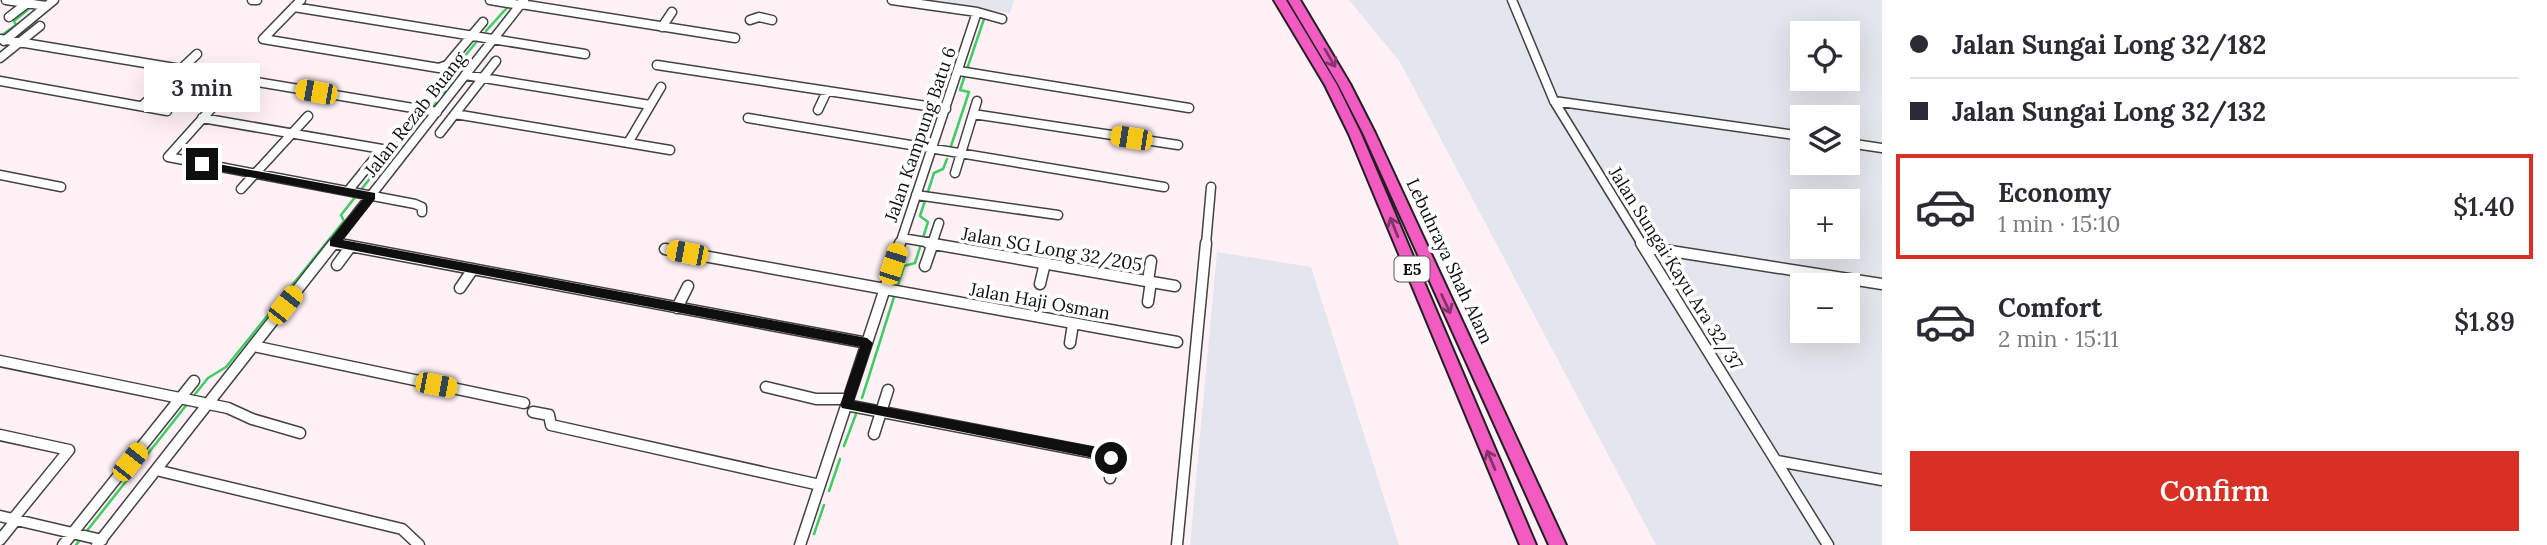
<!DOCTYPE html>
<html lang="en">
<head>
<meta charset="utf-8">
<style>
  :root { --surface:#fff; --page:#f7f7f7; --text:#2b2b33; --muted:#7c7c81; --line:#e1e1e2; --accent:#d93025 }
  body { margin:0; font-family:Lora,serif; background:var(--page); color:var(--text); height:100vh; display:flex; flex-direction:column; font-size:26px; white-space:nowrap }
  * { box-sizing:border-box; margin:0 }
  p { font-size:23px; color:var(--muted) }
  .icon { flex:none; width:38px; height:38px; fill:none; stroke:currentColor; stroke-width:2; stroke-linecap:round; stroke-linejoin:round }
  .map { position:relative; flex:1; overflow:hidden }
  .sheet { display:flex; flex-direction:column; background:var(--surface); width:665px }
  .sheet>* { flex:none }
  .guide { display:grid; align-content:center; height:154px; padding:0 28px; background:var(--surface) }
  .buttons { position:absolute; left:1790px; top:21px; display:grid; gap:14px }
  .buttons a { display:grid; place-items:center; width:70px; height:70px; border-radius:0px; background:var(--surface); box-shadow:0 7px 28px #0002; font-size:35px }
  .end { position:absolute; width:32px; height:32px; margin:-16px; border:9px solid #0f0f0f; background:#fff; box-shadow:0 0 0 4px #fff }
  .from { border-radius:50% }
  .bubble { position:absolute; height:49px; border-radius:0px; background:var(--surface); box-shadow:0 7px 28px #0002; font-size:23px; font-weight:600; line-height:49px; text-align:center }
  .car { position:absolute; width:21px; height:42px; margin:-21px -10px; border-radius:9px; box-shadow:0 0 5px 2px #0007; background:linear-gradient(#f5c518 24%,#345 0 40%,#f5c518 0 76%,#345 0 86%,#f5c518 0) }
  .guide b { display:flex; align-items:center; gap:24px; height:66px; font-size:26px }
  .guide b+b { border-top:2px solid var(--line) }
  .guide i { width:18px; height:18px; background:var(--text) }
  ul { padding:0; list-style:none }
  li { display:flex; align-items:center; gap:21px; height:105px; margin:0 14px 10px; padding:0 14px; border:4px solid transparent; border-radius:0px }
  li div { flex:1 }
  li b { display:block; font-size:26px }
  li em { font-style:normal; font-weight:600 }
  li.active { border-color:var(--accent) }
  li>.icon { width:63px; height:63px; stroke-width:1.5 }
  .button { display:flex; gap:14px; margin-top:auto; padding:14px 28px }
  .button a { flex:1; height:80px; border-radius:0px; background:var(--accent); color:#fff; font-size:28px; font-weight:600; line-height:80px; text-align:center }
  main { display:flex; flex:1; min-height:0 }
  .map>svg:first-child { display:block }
  .industrial { fill:#e4e6ed; fill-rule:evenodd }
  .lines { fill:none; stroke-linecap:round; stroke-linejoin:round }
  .stream { stroke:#3dcd64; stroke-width:2.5 }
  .minor-far1-casing { stroke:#424242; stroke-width:11 }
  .minor-casing { stroke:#424242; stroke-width:13 }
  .highway-casing { stroke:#202020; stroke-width:4 }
  .minor-far1 { stroke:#fff; stroke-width:8 }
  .minor { stroke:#fff; stroke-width:10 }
  .highway { fill:#f35bc2; fill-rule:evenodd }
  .oneway { stroke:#813568 }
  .route { fill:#0f0f0f }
  .labels { text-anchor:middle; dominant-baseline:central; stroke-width:7; stroke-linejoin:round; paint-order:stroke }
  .shield { fill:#fff; stroke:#575757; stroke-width:2 }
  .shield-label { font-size:16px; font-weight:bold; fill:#0f0f0f }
  .street-label { font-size:18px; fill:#0f0f0f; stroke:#fff }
</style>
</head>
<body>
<main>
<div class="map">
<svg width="1882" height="545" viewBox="0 0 1882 545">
  <rect width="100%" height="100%" fill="#fff1f6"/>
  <path class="industrial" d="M915 0H1014L1010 13Z
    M1349 0H1882V545H1656L1400 62ZM1802 33H1848V79H1802ZM1802 117H1848V163H1802ZM1802 201H1848V247H1802ZM1802 285H1848V331H1802Z
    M1217 252 1311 267 1399 545H1190Z"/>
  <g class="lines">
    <path class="stream" d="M486 31 514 0
      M2 35 16 25 14 21 30 8
      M967 69 984 19
      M431 109 463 70 455 68 478 40
      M930 126 942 93
      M951 146 969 92 960 90 965 75
      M897 288 904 266 915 263 928 222 920 216 934 173 943 169 947 159
      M192 398 208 378 226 367 344 221 341 215 409 129 416 127 427 114
      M862 398 895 294
      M844 446 856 414
      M829 491 840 459
      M86 532 188 403
      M814 534 824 505
      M76 545 82 537"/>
    <defs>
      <path id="minor-far1" d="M6 0 46 6
        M252 0H257
        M301 0 263 39 439 68 447 65 483 22
        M490 0 520 5
        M892 0 977 12 1002 19
        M1512 0 1554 101 1642 244
        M521 4 735 38
        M294 7 585 54
        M9 17 30 1
        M750 20 759 17 772 20
        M662 27 672 12
        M0 39 181 69
        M4 41 54 0
        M0 58 40 26
        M657 65 946 109
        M959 71 1189 108
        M465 75 650 105
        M245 80 437 112
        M0 81 167 111
        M219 100 168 157 415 204 422 207V212
        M1554 101 1802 136
        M142 106 197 54
        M818 110 827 91
        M455 114 670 150
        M973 114 1178 145
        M202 118 382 149 348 191
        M748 118 1164 187
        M440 133 496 61
        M628 143 661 87
        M1848 143 1882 148
        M955 173 977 101
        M0 175 61 187
        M241 189 308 116
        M916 195 1058 215
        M902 238 938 244
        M334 243 341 244
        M333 244 524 0
        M900 244 977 12
        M932 244 939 223
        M1206 244 1211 187"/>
      <path id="minor" d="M334 243 867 343
        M928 243 1175 286
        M1641 243 1828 545
        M1645 247 1882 284
        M665 249 1177 342
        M337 265 351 246
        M925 266 933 243
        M1148 281 1151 261
        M1040 284 1045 263
        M460 288 473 269
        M1148 302 1151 281
        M677 308 688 286
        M1070 343 1073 324
        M253 346 524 403
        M0 361 228 408 252 419 300 433
        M766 387 816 399H848
        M846 405 1105 455 1112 462 1110 478
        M533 412 549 415 551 425 820 485
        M874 434 888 390
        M0 435 69 450 13 519
        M1777 461 1882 480
        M156 470 402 529 419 545
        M0 516 102 540
        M0 540 16 520
        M63 545 194 381
        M97 545 334 243
        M800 545 900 243
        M1177 545 1206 243"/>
      <path id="highway" d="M1274 0H1286L1337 85 1361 134 1536 545H1520L1349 134 1325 85Z
        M1288 0H1300L1350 84 1375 133 1566 545H1549L1363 133 1338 84Z"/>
    </defs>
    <use href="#minor-far1" class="minor-far1-casing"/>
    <use href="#minor" class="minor-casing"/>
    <use href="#highway" class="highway-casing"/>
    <use href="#minor-far1" class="minor-far1"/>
    <use href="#minor" class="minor"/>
    <use href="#highway" class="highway"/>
  </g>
  <defs><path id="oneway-shaft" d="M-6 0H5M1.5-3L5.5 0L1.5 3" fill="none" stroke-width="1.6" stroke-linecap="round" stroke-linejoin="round" transform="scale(1.75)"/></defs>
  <g class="oneway">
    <use href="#oneway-shaft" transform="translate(1330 58) rotate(60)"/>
    <use href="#oneway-shaft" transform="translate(1394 227) rotate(-112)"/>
    <use href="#oneway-shaft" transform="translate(1446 304) rotate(65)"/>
    <use href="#oneway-shaft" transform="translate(1491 460) rotate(-113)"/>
  </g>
  <path class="route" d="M202 161 375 193V199L343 240 867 338 873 343 854 401 1101 448 1115 454 1117 458 1111 464 1099 459 842 408 840 405 860 347 330 246V240L363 199 198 167V162Z"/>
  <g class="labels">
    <rect class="shield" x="1394.5" y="256.5" width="35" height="25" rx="5"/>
    <g class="shield-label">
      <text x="1412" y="269">E5</text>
    </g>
    <g class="street-label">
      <text transform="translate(415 114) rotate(-52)">Jalan Rezab Buang</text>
      <text transform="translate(920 134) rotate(-71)">Jalan Kampung Batu 6</text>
      <text transform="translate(1052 249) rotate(10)">Jalan SG Long 32/205</text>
      <text transform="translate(1450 261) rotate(65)">Lebuhraya Shah Alam</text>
      <text transform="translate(1676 268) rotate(58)">Jalan Sungai Kayu Ara 32/37</text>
      <text transform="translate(1040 301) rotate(10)">Jalan Haji Osman</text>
    </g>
  </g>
</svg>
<div class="buttons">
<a><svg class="icon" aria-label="locate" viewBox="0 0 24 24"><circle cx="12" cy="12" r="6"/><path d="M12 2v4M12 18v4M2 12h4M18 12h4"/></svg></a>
<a><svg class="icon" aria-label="layers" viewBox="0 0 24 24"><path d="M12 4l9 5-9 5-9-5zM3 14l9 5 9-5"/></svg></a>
<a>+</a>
<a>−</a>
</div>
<i class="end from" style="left:1111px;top:458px"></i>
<i class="end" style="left:202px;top:164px"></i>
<div class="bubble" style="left:144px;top:63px;width:116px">3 min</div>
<i class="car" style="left:316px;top:92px;rotate:280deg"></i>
<i class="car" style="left:1131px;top:138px;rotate:279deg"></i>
<i class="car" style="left:687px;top:253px;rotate:281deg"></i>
<i class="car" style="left:893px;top:264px;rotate:18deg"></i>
<i class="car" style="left:285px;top:305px;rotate:38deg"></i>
<i class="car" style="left:436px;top:385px;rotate:101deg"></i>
<i class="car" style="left:130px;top:462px;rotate:38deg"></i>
</div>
<section class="sheet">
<div class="guide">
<b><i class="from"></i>Jalan Sungai Long 32/182</b>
<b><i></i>Jalan Sungai Long 32/132</b>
</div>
<ul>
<li class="active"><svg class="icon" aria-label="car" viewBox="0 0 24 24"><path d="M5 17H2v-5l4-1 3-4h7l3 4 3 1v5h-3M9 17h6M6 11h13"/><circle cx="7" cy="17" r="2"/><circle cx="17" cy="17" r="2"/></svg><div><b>Economy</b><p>1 min · 15:10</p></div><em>$1.40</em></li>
<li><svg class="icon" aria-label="car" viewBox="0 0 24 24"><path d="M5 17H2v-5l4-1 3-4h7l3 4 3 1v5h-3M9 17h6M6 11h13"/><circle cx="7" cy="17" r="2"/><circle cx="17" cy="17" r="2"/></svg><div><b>Comfort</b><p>2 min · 15:11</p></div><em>$1.89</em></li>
</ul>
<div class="button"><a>Confirm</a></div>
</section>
</main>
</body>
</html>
